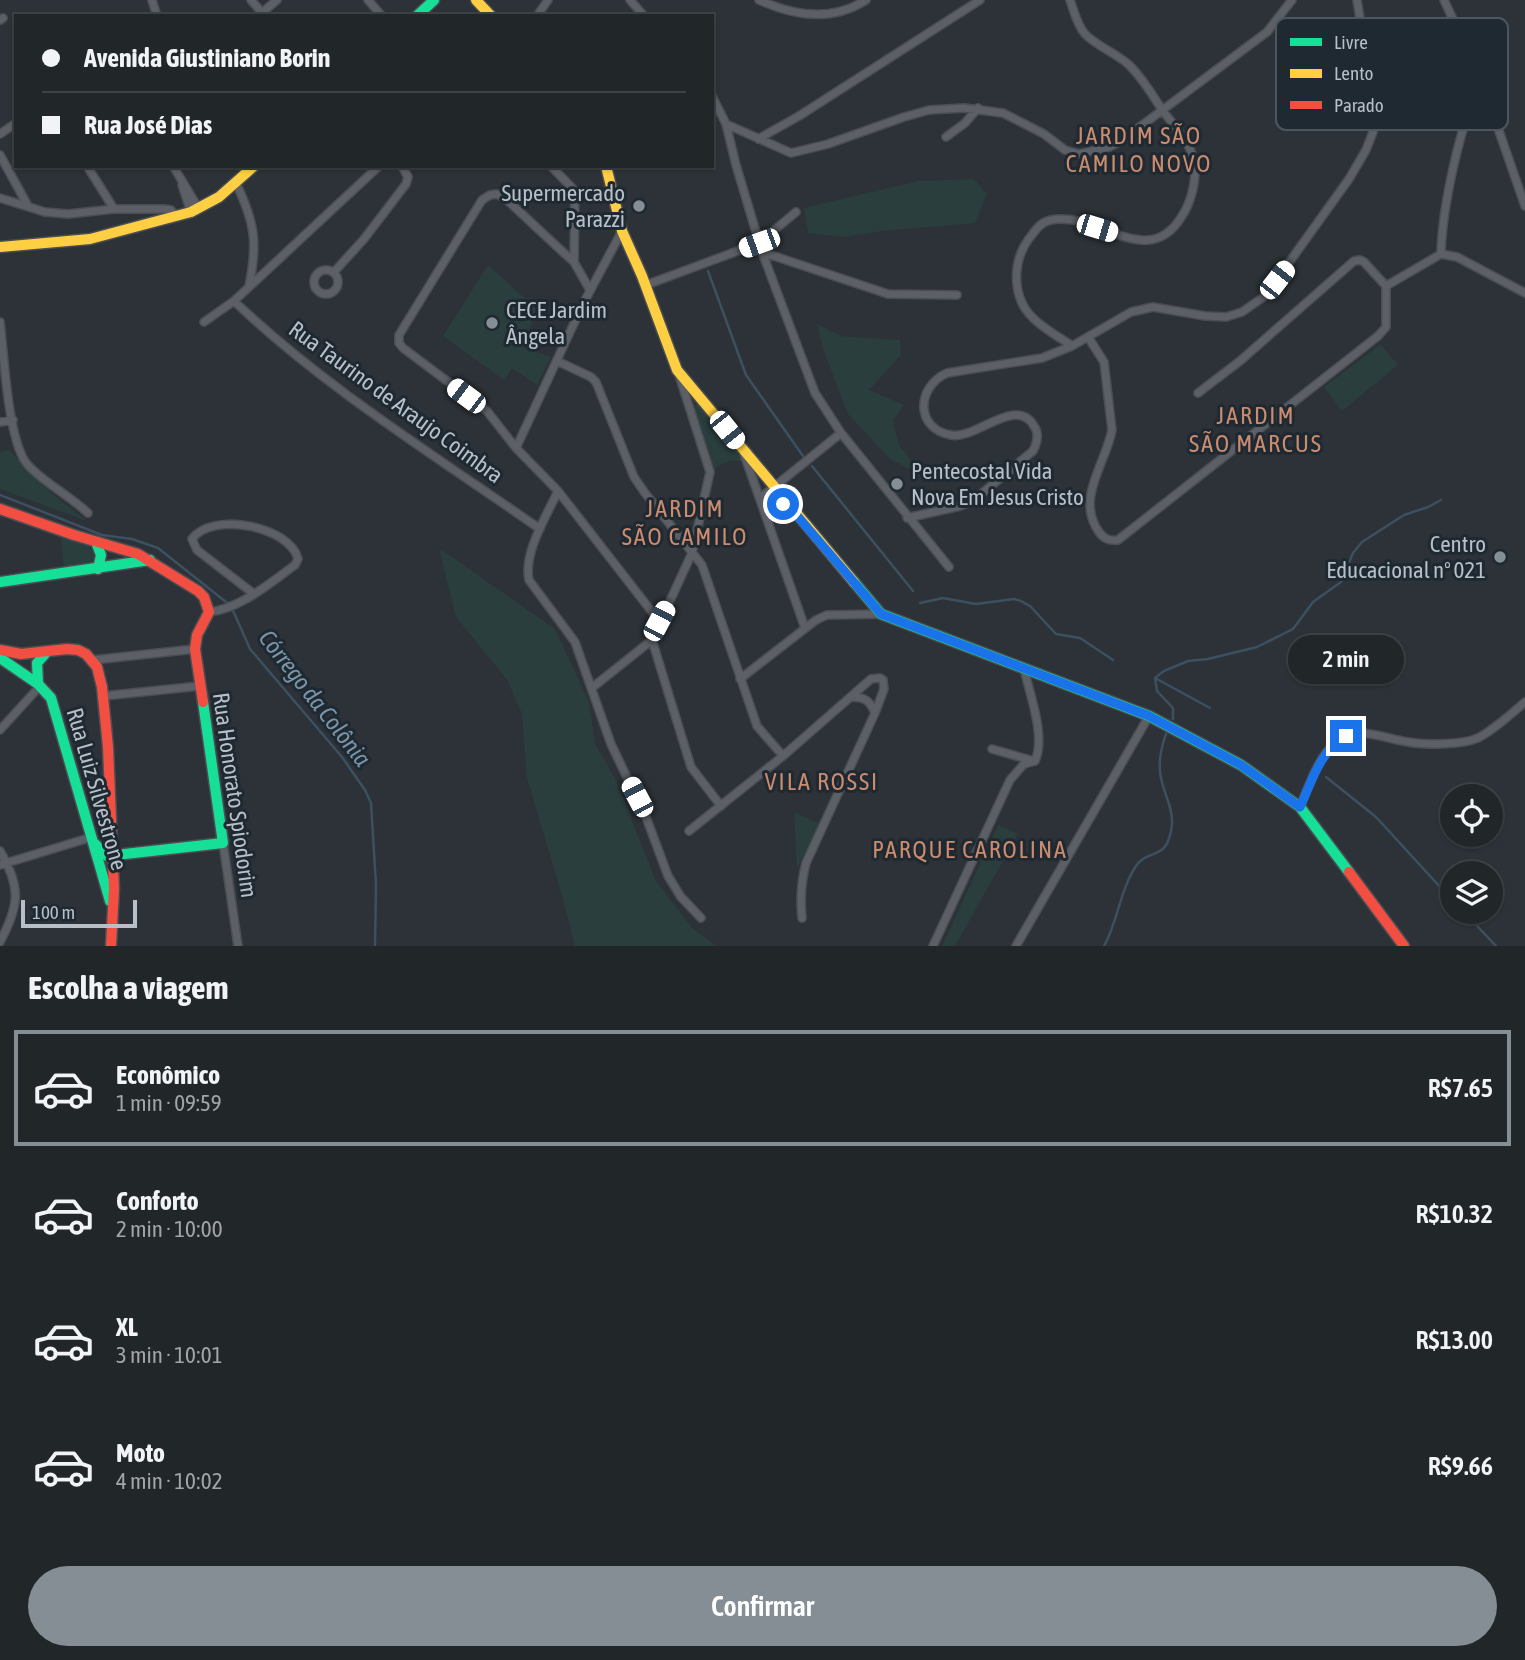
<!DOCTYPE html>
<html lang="pt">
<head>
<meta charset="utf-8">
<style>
  :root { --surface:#212629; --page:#292e31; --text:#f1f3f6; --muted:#a2a5a8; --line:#3e4346; --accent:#868e95 }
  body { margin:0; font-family:"Asap Condensed",sans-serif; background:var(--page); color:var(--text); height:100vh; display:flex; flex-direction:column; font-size:26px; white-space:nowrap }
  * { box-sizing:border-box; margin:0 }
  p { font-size:23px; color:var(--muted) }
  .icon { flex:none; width:38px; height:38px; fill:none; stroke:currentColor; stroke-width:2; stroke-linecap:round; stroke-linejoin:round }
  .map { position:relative; height:946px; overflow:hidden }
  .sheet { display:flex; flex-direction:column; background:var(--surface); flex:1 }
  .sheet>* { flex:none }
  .guide { position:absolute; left:14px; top:14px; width:700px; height:154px; border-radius:0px; box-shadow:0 2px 5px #0004,0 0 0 2px var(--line); display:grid; align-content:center; height:154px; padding:0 28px; background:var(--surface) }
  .tools { position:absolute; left:1440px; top:784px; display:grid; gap:14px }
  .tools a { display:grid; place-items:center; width:63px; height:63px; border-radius:50%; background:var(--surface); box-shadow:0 2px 5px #0004,0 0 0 2px var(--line); font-size:35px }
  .scale { position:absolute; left:21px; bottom:18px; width:116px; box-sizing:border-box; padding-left:7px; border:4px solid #b7bfc8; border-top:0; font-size:19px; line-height:24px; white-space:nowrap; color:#b7bfc8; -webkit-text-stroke:5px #1f2932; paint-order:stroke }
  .end { position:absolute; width:32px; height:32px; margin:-16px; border:9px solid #1a73e8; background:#fff; box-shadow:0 0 0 4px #fff }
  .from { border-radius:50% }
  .bubble { position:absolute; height:49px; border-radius:24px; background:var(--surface); box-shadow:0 2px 5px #0004,0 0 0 2px var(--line); font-size:23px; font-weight:600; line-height:49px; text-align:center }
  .car { position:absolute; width:21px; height:42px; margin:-21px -10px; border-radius:9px; box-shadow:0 0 5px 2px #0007; background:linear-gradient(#fff 24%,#345 0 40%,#fff 0 76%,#345 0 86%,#fff 0) }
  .guide b { display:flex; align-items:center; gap:24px; height:66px; font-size:26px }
  .guide b+b { border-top:2px solid var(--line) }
  .guide i { width:18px; height:18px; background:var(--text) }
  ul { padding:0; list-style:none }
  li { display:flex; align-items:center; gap:21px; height:116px; margin:0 14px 10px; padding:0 14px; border:4px solid transparent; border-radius:0px }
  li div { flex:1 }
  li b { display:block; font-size:26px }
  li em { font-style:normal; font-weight:600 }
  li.active { border-color:var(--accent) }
  li>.icon { width:63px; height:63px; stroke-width:1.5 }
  h2 { padding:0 28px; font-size:32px; line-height:84px }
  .button { display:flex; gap:14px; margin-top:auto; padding:14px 28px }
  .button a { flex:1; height:80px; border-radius:42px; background:var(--accent); color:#fff; font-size:28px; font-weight:600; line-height:80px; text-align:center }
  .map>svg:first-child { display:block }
  .green { fill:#2a3e3d }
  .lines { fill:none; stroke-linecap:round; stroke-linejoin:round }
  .stream { stroke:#3c5060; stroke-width:2.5 }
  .street-casing { stroke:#4a4e52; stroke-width:10 }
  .fast-casing { stroke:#4a4e52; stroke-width:13 }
  .slow-casing { stroke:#4a4e52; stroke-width:13 }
  .jam-casing { stroke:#4a4e52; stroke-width:13 }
  .street { stroke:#5c6066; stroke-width:7 }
  .fast { stroke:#16e098; stroke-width:10 }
  .slow { stroke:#ffcf43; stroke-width:10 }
  .jam { stroke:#f24e42; stroke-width:10 }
  .route { stroke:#1a73e8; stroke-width:9 }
  .poi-dot { fill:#868e95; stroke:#1f2932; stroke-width:2.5 }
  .labels { text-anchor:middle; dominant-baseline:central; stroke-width:6; stroke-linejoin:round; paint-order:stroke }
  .poi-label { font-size:23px; fill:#b7bfc8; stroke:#1f2932; text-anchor:end }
  .street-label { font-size:23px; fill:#b7bfc8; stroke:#1f2932 }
  .neighbourhood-label { font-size:24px; letter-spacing:2px; fill:#cb8b6e; stroke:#1f2932 }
  .water-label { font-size:24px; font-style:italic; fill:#7a94a8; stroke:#1f2932 }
  .key { fill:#1f2932; stroke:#4d565f; stroke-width:2 }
  .key-label { font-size:19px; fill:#b7bfc8 }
</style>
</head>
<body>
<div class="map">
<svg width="1525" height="946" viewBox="0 0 1525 946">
  <rect width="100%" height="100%" fill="#2c3237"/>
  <path class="green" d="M974 179 987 194 975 223 882 231 844 237 808 233 804 208 918 181Z
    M488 265 537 309 523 347 551 357 537 385 512 368 504 380 443 336Z
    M817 324 840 336 900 340 901 355 869 390 904 405 893 421 899 445 925 477 890 459 848 414 824 352Z
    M1381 344 1398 365 1342 411 1324 387Z
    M698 403 738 451 743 462C731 458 723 462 714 470L695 412V405Z
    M9 450 49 491 87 521 0 489V452Z
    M61 538 87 545 95 553 93 562 64 569Z
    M439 548 555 629 589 702 595 744 615 778 656 881 693 929 717 946H575L561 892 527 778 522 714 507 680 456 617Z
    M794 812 820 824 797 868Z
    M998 825 1018 834 955 946H942Z"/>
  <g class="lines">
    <path class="stream" d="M708 271 746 375 803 456
      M812 466 913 591
      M0 495 102 535 132 539 158 548 231 606 250 649 342 757 365 790 371 803 376 885 375 946
      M920 603 943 598 976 604 1014 599 1021 601 1030 606 1056 634 1080 638 1113 660
      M1155 678 1164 671 1188 661 1208 659 1257 647 1293 629 1313 602 1341 582 1353 553 1362 542 1404 515 1428 507 1441 500
      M1155 678 1210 708
      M1155 678 1157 691 1173 708V719
      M1326 777 1376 817 1452 900
      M1464 912 1496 946
      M1104 946C1118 921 1120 890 1136 866 1149 847 1168 863 1172 824 1173 804 1161 790 1160 771 1159 760 1162 745 1166 734"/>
    <defs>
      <path id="street" d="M152 0 157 16
        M251 0 264 15
        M368 0 382 16
        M630 0 644 16
        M759 0C794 16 832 22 866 0
        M1070 0C1074 11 1077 25 1085 34 1097 46 1115 53 1128 64 1143 78 1152 95 1163 111 1177 130 1195 146 1195 171 1195 186 1190 204 1182 216 1148 273 1096 210 1051 220 1040 222 1035 231 1028 240 1012 263 1012 298 1033 318 1044 329 1059 337 1072 346
        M1444 0 1482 82 1525 206
        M258 16 277 0
        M537 16 548 0
        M0 20 3 18
        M712 96 726 124 736 165 762 252 815 393 841 433 949 567
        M726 124 791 153 828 144 904 117 929 110 964 108 1003 113 1044 134 1065 150 1079 154 1109 147 1121 141 1267 32 1292 0
        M0 134 16 123
        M946 137 965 123 978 108
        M758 139 799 116 980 0
        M0 155 28 206
        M87 166 114 209
        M173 166 199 209
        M551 166 575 191 574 262
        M236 183C255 223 258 243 249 286
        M182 185 191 212
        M0 198 45 212 68 214 114 209H164L171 210 176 217
        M762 252 888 294 957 295
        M1441 254C1442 210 1460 120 1482 82
        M1441 254 1457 257 1525 293
        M314 282a12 12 0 1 1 24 0a12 12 0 1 1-24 0Z
        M334 272 364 239 406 184 408 177 402 166
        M646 285 759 243 796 212
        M590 290 574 262 565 254 507 200 497 194 490 195 482 200 399 335V343L403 348 487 411 516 448 558 491 659 621
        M234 301C325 388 437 457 540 529
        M0 322C4 354 8 444 28 465 43 482 70 496 88 513
        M204 322 234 301 379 166
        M1088 337 1104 362 1112 430C1106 463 1075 499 1099 532 1104 539 1109 541 1118 540L1378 336 1386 327V286L1441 254
        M557 361 591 377 596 382 634 477 645 493 702 565 757 726 783 756
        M1198 393 1240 361 1354 261 1360 260 1364 262 1386 286
        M0 422 13 420
        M516 448 583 304 622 231
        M744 454 805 628
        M558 491C547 515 523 553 529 580L575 642 611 744 646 817 668 876 681 897 701 918
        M762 502 764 495 841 433
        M907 518 960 506 974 500 1033 451C1037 443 1040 434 1034 426 1016 395 976 440 951 435 915 429 916 387 947 373L1042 358 1072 346 1131 312 1153 307 1205 316 1226 317 1242 312 1265 296 1349 179 1366 150 1373 132 1375 111 1357 0
        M767 519 778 504 788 505
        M209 612C240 609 270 583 295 565L298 559C290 526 212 511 192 539L197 550 254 594
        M652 640 691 767 721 806
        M93 660 195 649
        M1024 669C1030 695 1046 737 1035 761
        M740 679 816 620 827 615 881 614
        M593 687 652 640 692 553 710 472 679 375
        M103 696 200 686
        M0 730 40 686
        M992 749 1034 761
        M1300 807C1309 786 1318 757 1336 742 1358 724 1384 739 1408 742 1425 745 1462 745 1478 738 1494 730 1511 714 1525 702
        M689 831 783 756 871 679 880 678 883 680 884 689 875 713
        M223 843 238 946
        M0 851C22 888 19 906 0 942
        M0 865 92 837
        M802 918C800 899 801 882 806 863L875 713C870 701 865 697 852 697
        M933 946 1010 780 1024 764 1035 761
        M1016 946 1149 716"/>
      <path id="fast" d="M417 16 434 0
        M96 542 101 555 98 569
        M0 582 150 560
        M854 582 881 614 1149 716 1241 765 1300 807 1349 872
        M0 658 38 684 51 698 110 901
        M38 683 37 663 45 654
        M93 842 107 856 223 843 203 702"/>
      <path id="slow" d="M476 0 491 16
        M606 166 622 231 642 276 677 370 854 582
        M0 247 90 239 191 212 219 197 254 166"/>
      <path id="jam" d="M0 509 74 535 138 554 198 591 204 597 209 612 197 635 195 649 203 702
        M0 650 21 654 67 649 78 650 86 654 97 667 102 687 108 747 114 889 111 946
        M1349 872 1404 946"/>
    </defs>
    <use href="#street" class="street-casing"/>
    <use href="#fast" class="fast-casing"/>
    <use href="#slow" class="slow-casing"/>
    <use href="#jam" class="jam-casing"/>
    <use href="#street" class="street"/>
    <use href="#fast" class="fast"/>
    <use href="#slow" class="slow"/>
    <use href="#jam" class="jam"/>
  </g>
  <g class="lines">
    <path class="route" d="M783 504 788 505 881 614 1149 716 1241 765 1300 807C1312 781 1320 751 1346 736"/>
  </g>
  <g class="poi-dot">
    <circle cx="639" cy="206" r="7"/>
    <circle cx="492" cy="323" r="7"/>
    <circle cx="897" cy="484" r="7"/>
    <circle cx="1500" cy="557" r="7"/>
  </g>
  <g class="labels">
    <g class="poi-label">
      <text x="625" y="193">Supermercado<tspan x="625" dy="26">Parazzi</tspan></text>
      <text x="506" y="310" text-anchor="start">CECE Jardim<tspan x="506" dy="26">Ângela</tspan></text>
      <text x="911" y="471" text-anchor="start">Pentecostal Vida<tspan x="911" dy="26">Nova Em Jesus Cristo</tspan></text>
      <text x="1486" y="544">Centro<tspan x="1486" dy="26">Educacional nº 021</tspan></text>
    </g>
    <g class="street-label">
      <text transform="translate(396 402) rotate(36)">Rua Taurino de Araujo Coimbra</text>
      <text transform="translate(97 789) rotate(74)">Rua Luiz Silvestrone</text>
      <text transform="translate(235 795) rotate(82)">Rua Honorato Spiodorim</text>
    </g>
    <g class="neighbourhood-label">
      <text x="1139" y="135">JARDIM SÃO<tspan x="1139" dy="28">CAMILO NOVO</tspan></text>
      <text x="1256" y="415">JARDIM<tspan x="1256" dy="28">SÃO MARCUS</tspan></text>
      <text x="685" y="508">JARDIM<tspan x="685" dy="28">SÃO CAMILO</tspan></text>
      <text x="822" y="781">VILA ROSSI</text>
      <text x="970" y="849">PARQUE CAROLINA</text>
    </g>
    <g class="water-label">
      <text transform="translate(315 698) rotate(52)">Córrego da Colônia</text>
    </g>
  </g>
  <rect x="1276" y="18" width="232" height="112" rx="10" class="key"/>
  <rect x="1290" y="38" width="32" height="8" fill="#16e098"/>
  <rect x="1290" y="69" width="32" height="9" fill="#ffcf43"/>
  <rect x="1290" y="101" width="32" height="8" fill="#f24e42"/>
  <g class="key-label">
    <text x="1334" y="49">Livre</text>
    <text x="1334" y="80">Lento</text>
    <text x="1334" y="112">Parado</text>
  </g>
</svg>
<div class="tools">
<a><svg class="icon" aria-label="locate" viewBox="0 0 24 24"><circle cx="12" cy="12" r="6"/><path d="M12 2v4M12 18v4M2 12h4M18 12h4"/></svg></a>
<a><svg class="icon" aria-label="layers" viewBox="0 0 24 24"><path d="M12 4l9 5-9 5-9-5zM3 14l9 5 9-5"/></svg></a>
</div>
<div class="scale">100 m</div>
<i class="end from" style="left:783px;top:504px"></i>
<i class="end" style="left:1346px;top:736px"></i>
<div class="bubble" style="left:1288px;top:635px;width:116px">2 min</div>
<i class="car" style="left:1097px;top:228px;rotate:107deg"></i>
<i class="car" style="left:759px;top:243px;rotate:250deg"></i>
<i class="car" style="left:1277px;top:280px;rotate:38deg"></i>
<i class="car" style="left:466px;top:396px;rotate:307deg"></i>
<i class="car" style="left:727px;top:430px;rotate:141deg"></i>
<i class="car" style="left:659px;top:621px;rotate:28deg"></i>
<i class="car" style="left:637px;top:797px;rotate:332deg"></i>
<div class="guide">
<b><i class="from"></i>Avenida Giustiniano Borin</b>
<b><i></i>Rua José Dias</b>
</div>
</div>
<section class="sheet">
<h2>Escolha a viagem</h2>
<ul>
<li class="active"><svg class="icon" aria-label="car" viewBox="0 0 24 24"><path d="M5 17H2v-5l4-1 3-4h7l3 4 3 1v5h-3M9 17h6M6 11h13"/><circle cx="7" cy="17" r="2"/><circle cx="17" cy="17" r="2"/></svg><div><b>Econômico</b><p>1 min · 09:59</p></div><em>R$7.65</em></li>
<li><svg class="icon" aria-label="car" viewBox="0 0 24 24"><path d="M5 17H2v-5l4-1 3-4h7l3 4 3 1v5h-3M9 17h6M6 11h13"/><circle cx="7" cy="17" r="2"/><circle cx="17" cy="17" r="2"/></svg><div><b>Conforto</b><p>2 min · 10:00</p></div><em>R$10.32</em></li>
<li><svg class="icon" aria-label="car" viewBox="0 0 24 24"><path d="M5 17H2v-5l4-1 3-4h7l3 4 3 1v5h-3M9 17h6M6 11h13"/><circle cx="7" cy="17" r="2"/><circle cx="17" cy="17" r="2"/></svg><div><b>XL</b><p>3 min · 10:01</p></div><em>R$13.00</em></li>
<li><svg class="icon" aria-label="car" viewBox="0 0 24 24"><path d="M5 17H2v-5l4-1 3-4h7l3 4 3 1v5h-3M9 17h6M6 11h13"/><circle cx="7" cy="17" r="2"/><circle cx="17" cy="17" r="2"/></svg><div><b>Moto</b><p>4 min · 10:02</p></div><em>R$9.66</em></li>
</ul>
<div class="button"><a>Confirmar</a></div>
</section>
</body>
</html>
